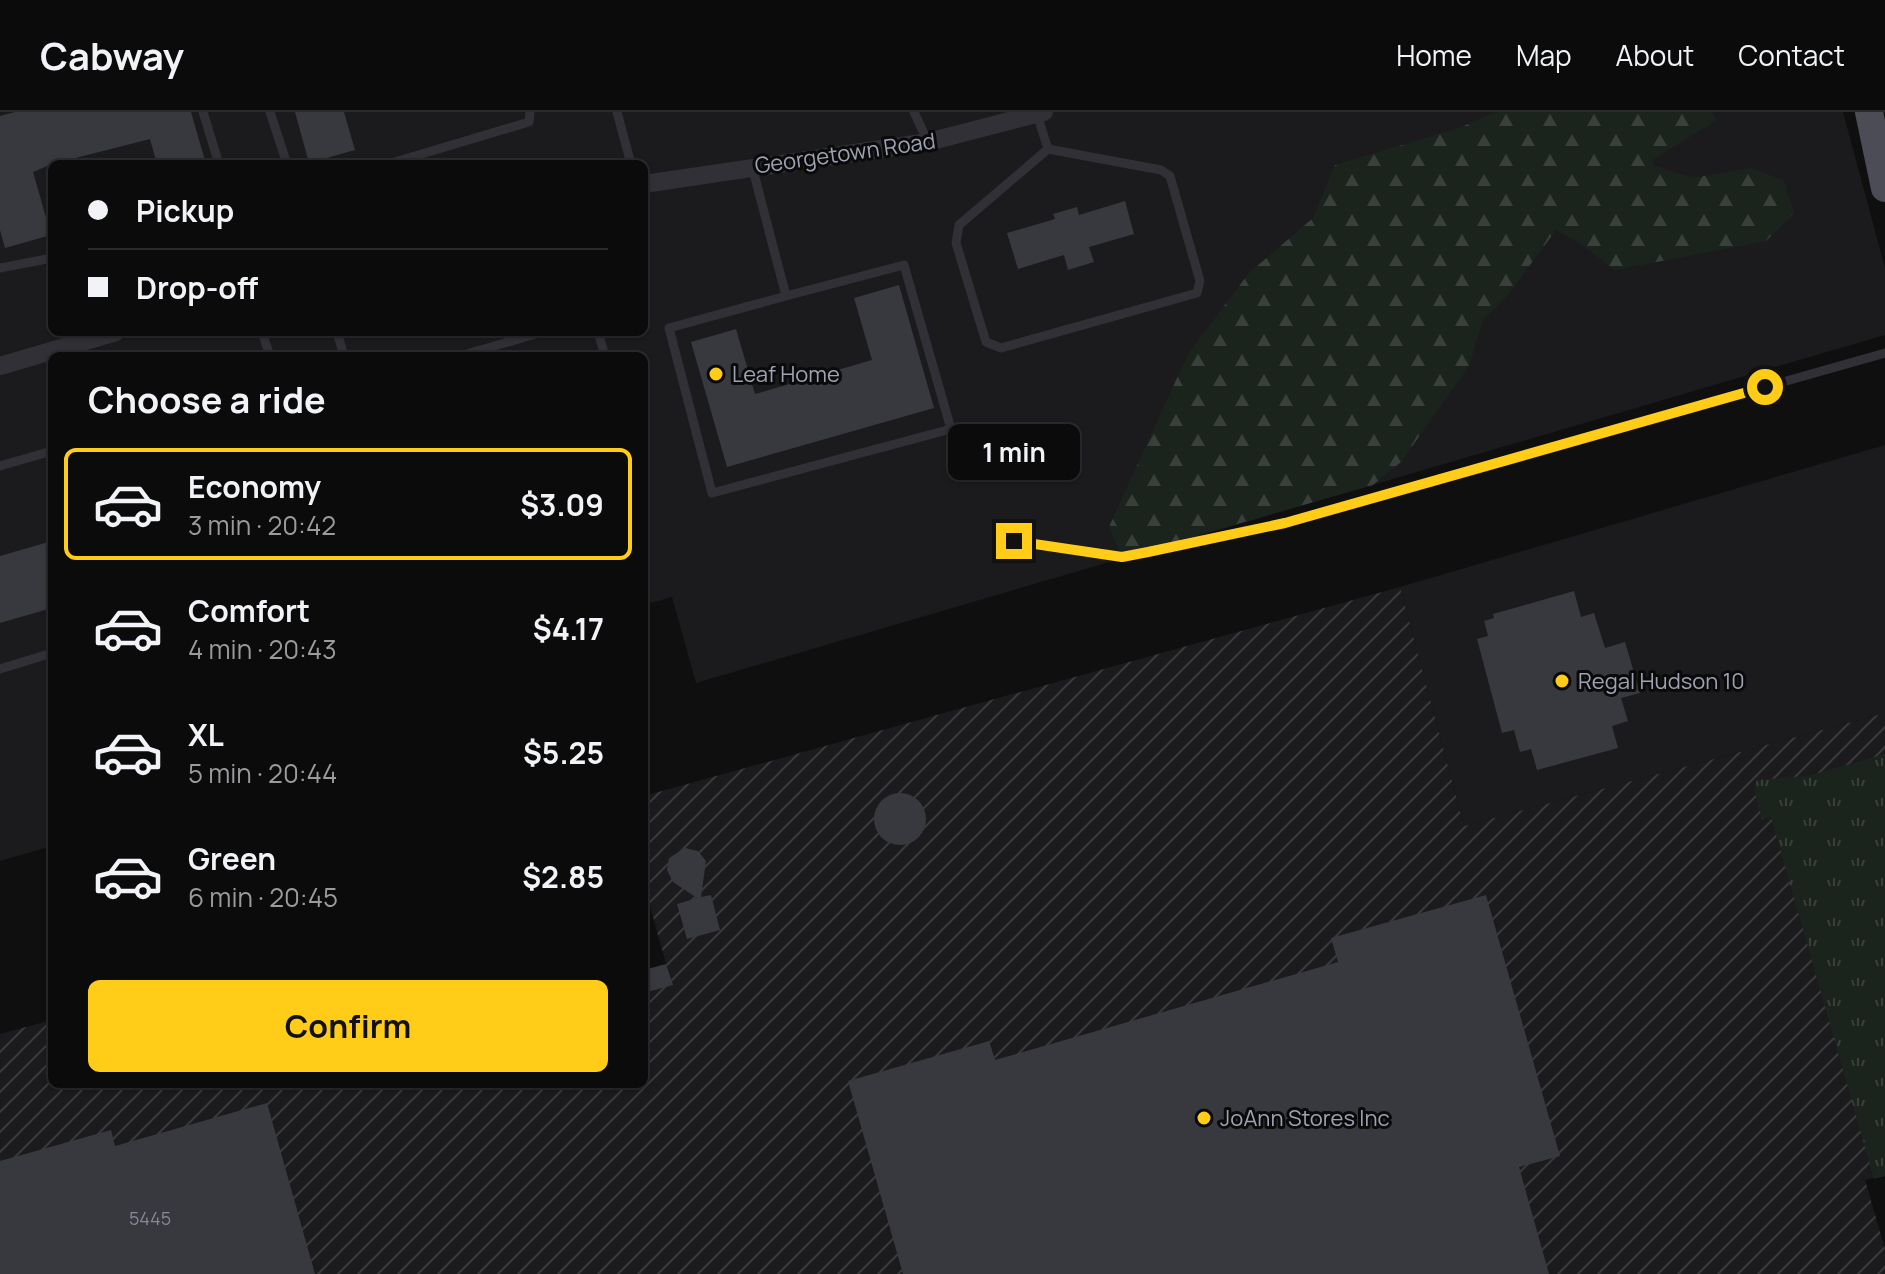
<!DOCTYPE html>
<html lang="en">
<head>
<meta charset="utf-8">
<style>
  :root { --surface:#0b0b0c; --page:#19191a; --text:#f1f3f6; --muted:#9a9b9d; --line:#2b2b2d; --accent:#ffcd18 }
  body { margin:0; font-family:Manrope,sans-serif; background:var(--page); color:var(--text); height:100vh; display:flex; flex-direction:column; font-size:30px; white-space:nowrap }
  * { box-sizing:border-box; margin:0 }
  p { font-size:26px; color:var(--muted) }
  .icon { flex:none; width:44px; height:44px; fill:none; stroke:currentColor; stroke-width:2; stroke-linecap:round; stroke-linejoin:round }
  .map { position:relative; flex:1; overflow:hidden }
  .drawer { position:absolute; left:48px; top:240px; width:600px; height:736px; display:flex; flex-direction:column; background:var(--surface); border-radius:12px; box-shadow:0 2px 6px #0004,0 0 0 2px var(--line) }
  .drawer>* { flex:none }
  .banner { position:absolute; left:48px; top:48px; width:600px; height:176px; border-radius:12px; box-shadow:0 2px 6px #0004,0 0 0 2px var(--line); display:grid; align-content:center; height:176px; padding:0 40px; background:var(--surface) }
  .end { position:absolute; width:36px; height:36px; margin:-18px; border:10px solid #ffcd18; background:#111; box-shadow:0 0 0 4px #111 }
  .from { border-radius:50% }
  .bubble { position:absolute; height:56px; border-radius:12px; background:var(--surface); box-shadow:0 2px 6px #0004,0 0 0 2px var(--line); font-size:26px; font-weight:700; line-height:56px; text-align:center }
  .banner b { display:flex; align-items:center; gap:28px; height:76px; font-size:30px }
  .banner b+b { border-top:2px solid var(--line) }
  .banner i { width:20px; height:20px; background:var(--text) }
  ul { padding:0; list-style:none }
  li { display:flex; align-items:center; gap:24px; height:112px; margin:0 16px 12px; padding:0 24px; border:4px solid transparent; border-radius:12px }
  li div { flex:1 }
  li b { display:block; font-size:30px }
  li em { font-style:normal; font-weight:700 }
  li.current { border-color:var(--accent) }
  li>.icon { width:72px; height:72px; stroke-width:1.5 }
  h2 { padding:0 40px; font-size:36px; line-height:96px }
  .button { display:flex; gap:16px; margin-top:auto; padding:16px 40px }
  .button a { flex:1; height:92px; border-radius:12px; background:var(--accent); color:#111; font-size:32px; font-weight:700; line-height:92px; text-align:center }
  header { display:flex; align-items:center; gap:48px; box-sizing:border-box; height:112px; padding:0 40px; background:var(--surface); border-bottom:2px solid var(--line) }
  header strong { font-size:38px }
  nav { display:flex; gap:44px; margin-inline-start:auto; font-size:28px }
  .map>svg:first-child { display:block }
  .built { fill:#1b1b1d; fill-rule:evenodd }
  .industrial { fill:url(#industrial-furrows) }
  .grass { fill:url(#grass-tufts) }
  .forest { fill:url(#forest-firs) }
  .building { fill:#38393e }
  .lines { fill:none; stroke-linecap:round; stroke-linejoin:round }
  .service { stroke:#303036; stroke-width:9 }
  .minor { stroke:#303036; stroke-width:18 }
  .primary { stroke:#4b4c55; stroke-width:28 }
  .route { stroke:#ffcd18; stroke-width:10 }
  .poi-dot { fill:#ffcd18; stroke:#0a0a0b; stroke-width:3 }
  .labels { text-anchor:middle; dominant-baseline:central; stroke-width:6; stroke-linejoin:round; paint-order:stroke }
  .number-label { font-size:18px; fill:#858896 }
  .street-label { font-size:22px; fill:#9fa2b3; stroke:#0a0a0b }
  .poi-label { font-size:22px; fill:#9fa2b3; stroke:#0a0a0b; text-anchor:start }
</style>
</head>
<body>
<header>
<strong>Cabway</strong>
<nav><a>Home</a><a>Map</a><a>About</a><a>Contact</a></nav>
</header>
<div class="map">
<svg width="1885" height="1162" viewBox="0 0 1885 1162">
  <defs>
    <pattern id="industrial-furrows" width="10" height="10" patternUnits="userSpaceOnUse" patternTransform="scale(2)"><rect width="10" height="10" fill="#1b1b1d"/><path d="M-1 1l2-2M0 10L10 0M9 11l2-2" fill="none" stroke="#39393b"/></pattern>
    <pattern id="grass-tufts" width="24" height="20" patternUnits="userSpaceOnUse" patternTransform="scale(2)"><rect width="24" height="20" fill="#1b231d"/><path d="M3 7l-1-3M5 7V3M7 7l1-3M15 17l-1-3M17 17v-4M19 17l1-3" fill="none" stroke="#39403b"/></pattern>
    <pattern id="forest-firs" width="22" height="20" patternUnits="userSpaceOnUse" patternTransform="scale(2)"><rect width="22" height="20" fill="#1b231d"/><path d="M5 1l3.5 6h-7zM16 11l3.5 6h-7z" fill="#39403b"/></pattern>
  </defs>
  <rect width="100%" height="100%" fill="#0f0f10"/>
  <path class="built" d="M0 0H1843L1885 156V223L696 571 672 485 644 493V244H52V734L0 749ZM52 52H644V220H52Z
    M1885 333V601L1464 714 1400 475Z"/>
  <path class="industrial" d="M1400 475 1464 714 1885 601V1062L1865 1068 1885 1137V1162H0V922L52 908V972H644V881L672 873 644 773V684Z"/>
  <path class="grass" d="M1885 642V1064L1874 1067 1771 705 1762 707 1754 677 1757 668 1808 664Z"/>
  <path class="forest" d="M1496 0H1711L1717 8 1652 48 1653 53 1692 66 1752 56 1784 69 1794 101 1766 129 1615 158 1580 131 1556 118 1507 184 1483 208 1469 254 1401 350 1373 373 1122 445 1109 415 1188 242 1249 161 1313 106 1335 53 1459 16Z"/>
  <path class="building" d="M15 0H191L206 52H157L150 27 52 52 33 60 51 123 5 136 0 118V4Z
    M295 0H344L355 38 309 51Z
    M1125 89 1134 122 1089 135 1094 150 1068 158 1064 143 1018 157 1007 121 1055 107 1053 102 1077 95 1079 103Z
    M899 173 934 296 727 355 691 230 736 217 755 282 872 248 854 186Z
    M52 429V496L0 511V444Z
    M1574 479 1581 505 1594 501 1605 536 1625 530 1640 581 1621 586 1628 609 1612 614 1618 636 1537 658 1531 637 1520 640 1514 618 1502 621 1477 527 1488 524 1484 509 1494 506 1493 502Z
    M874 707a26 26 0 1 1 52 0a26 26 0 1 1-52 0Z
    M685 736 698 739 706 749 701 785 711 783 720 818 687 827 677 792 697 786 673 770 667 758 669 746Z
    M1486 783 1560 1044 1519 1055 1549 1162H903L848 969 989 929 995 948 1338 850 1331 826Z
    M666 852 673 873 644 881V858Z
    M267 991 315 1162H0V1049L111 1018 115 1034Z"/>
  <g class="lines">
    <path class="service" d="M203 0 219 52
      M270 0 287 52
      M617 0 631 52
      M914 0 928 30
      M1037 2 1048 37 1161 58 1170 64 1200 169 1197 181 1001 236 986 230 956 131 959 113 1048 37
      M388 52 529 10 530 0
      M752 54 786 184 904 153 951 317 712 381 669 216 786 184
      M0 156 52 146
      M262 220 270 244
      M337 220 344 244
      M598 220 605 244
      M460 244 542 220
      M0 354 52 339
      M1014 429 1122 445 1285 411 1885 241
      M0 557 52 541"/>
    <path class="minor" d="M644 72 928 30 1044 0
      M0 254 116 220"/>
    <path class="primary" d="M1869 0 1885 76"/>
  </g>
  <g class="lines">
    <path class="route" d="M1014 429 1122 445 1148 440 1285 411 1765 275"/>
  </g>
  <g class="poi-dot">
    <circle cx="716" cy="262" r="8"/>
    <circle cx="1562" cy="569" r="8"/>
    <circle cx="1204" cy="1006" r="8"/>
  </g>
  <g class="labels">
    <g class="number-label">
      <text x="150" y="1106">5445</text>
    </g>
    <g class="street-label">
      <text transform="translate(845 41) rotate(-8)">Georgetown Road</text>
    </g>
    <g class="poi-label">
      <text x="732" y="262">Leaf Home</text>
      <text x="1578" y="569">Regal Hudson 10</text>
      <text x="1220" y="1006">JoAnn Stores Inc</text>
    </g>
  </g>
</svg>
<i class="end from" style="left:1765px;top:275px"></i>
<i class="end" style="left:1014px;top:429px"></i>
<div class="bubble" style="left:948px;top:312px;width:132px">1 min</div>
<div class="banner">
<b><i class="from"></i>Pickup</b>
<b><i></i>Drop-off</b>
</div>
<section class="drawer">
<h2>Choose a ride</h2>
<ul>
<li class="current"><svg class="icon" aria-label="car" viewBox="0 0 24 24"><path d="M5 17H2v-5l4-1 3-4h7l3 4 3 1v5h-3M9 17h6M6 11h13"/><circle cx="7" cy="17" r="2"/><circle cx="17" cy="17" r="2"/></svg><div><b>Economy</b><p>3 min · 20:42</p></div><em>$3.09</em></li>
<li><svg class="icon" aria-label="car" viewBox="0 0 24 24"><path d="M5 17H2v-5l4-1 3-4h7l3 4 3 1v5h-3M9 17h6M6 11h13"/><circle cx="7" cy="17" r="2"/><circle cx="17" cy="17" r="2"/></svg><div><b>Comfort</b><p>4 min · 20:43</p></div><em>$4.17</em></li>
<li><svg class="icon" aria-label="car" viewBox="0 0 24 24"><path d="M5 17H2v-5l4-1 3-4h7l3 4 3 1v5h-3M9 17h6M6 11h13"/><circle cx="7" cy="17" r="2"/><circle cx="17" cy="17" r="2"/></svg><div><b>XL</b><p>5 min · 20:44</p></div><em>$5.25</em></li>
<li><svg class="icon" aria-label="car" viewBox="0 0 24 24"><path d="M5 17H2v-5l4-1 3-4h7l3 4 3 1v5h-3M9 17h6M6 11h13"/><circle cx="7" cy="17" r="2"/><circle cx="17" cy="17" r="2"/></svg><div><b>Green</b><p>6 min · 20:45</p></div><em>$2.85</em></li>
</ul>
<div class="button"><a>Confirm</a></div>
</section>
</div>
</body>
</html>
